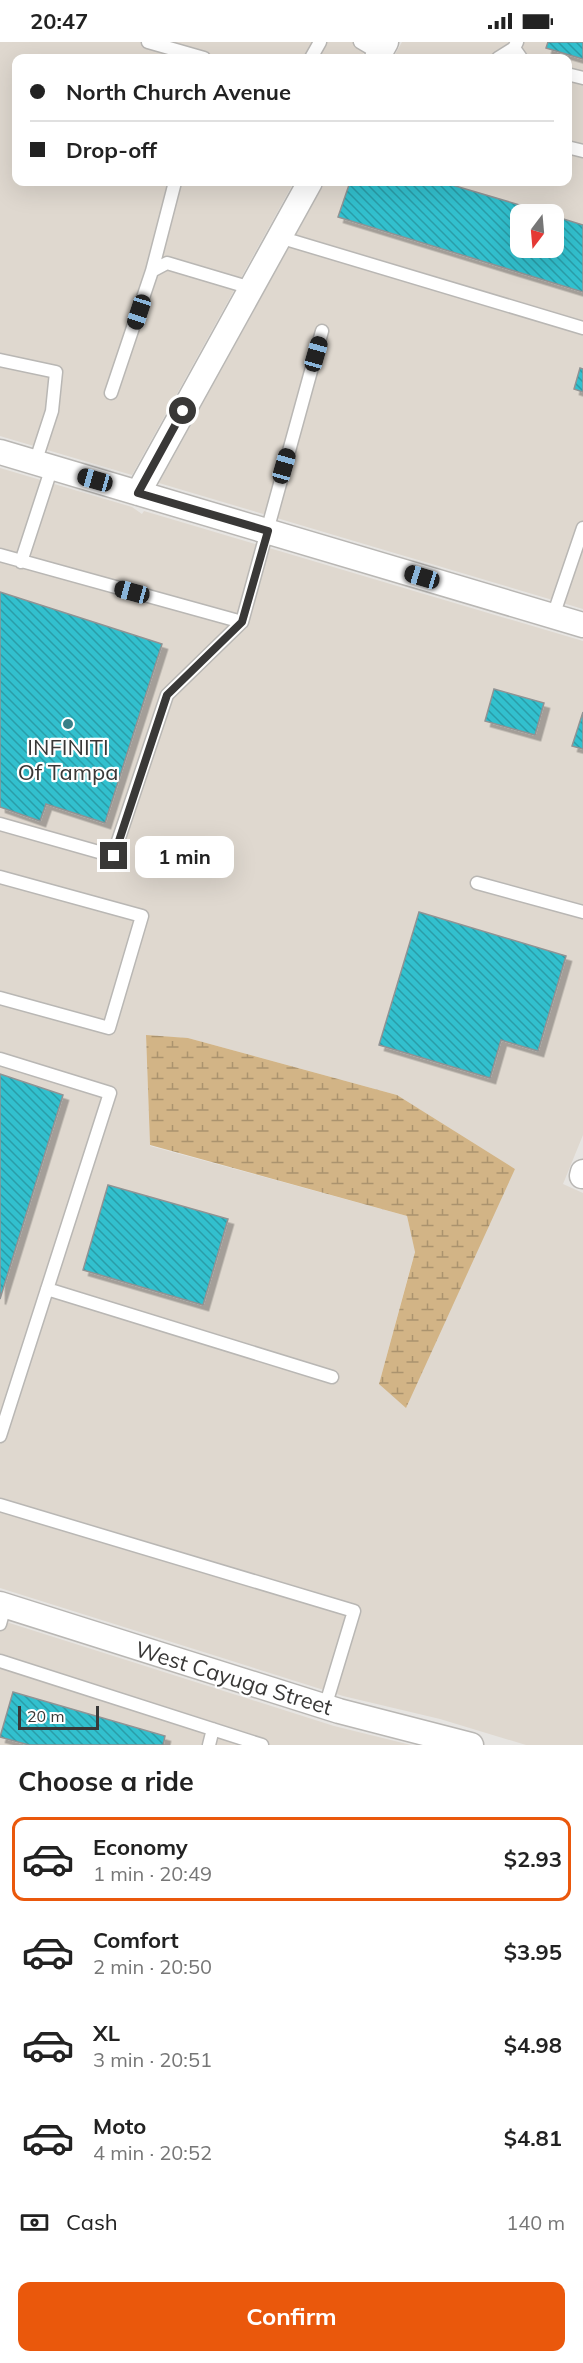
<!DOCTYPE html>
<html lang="en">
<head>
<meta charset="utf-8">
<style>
  :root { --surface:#fff; --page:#f2f2f2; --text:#222; --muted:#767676; --line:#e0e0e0; --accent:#ea580c }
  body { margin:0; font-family:Mulish,sans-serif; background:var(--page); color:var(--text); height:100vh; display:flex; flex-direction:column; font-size:22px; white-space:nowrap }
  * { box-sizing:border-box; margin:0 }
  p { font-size:20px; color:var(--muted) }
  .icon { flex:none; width:33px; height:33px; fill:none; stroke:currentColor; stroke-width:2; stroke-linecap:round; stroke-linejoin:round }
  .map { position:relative; height:1703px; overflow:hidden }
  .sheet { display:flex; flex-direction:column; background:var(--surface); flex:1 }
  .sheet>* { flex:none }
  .banner { position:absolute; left:12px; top:12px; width:560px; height:132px; border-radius:12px; box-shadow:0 6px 24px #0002; display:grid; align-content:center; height:132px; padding:0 18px; background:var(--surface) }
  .needle { width:39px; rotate:196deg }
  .controls { position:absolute; left:510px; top:162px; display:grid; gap:12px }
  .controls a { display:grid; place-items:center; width:54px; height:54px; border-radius:12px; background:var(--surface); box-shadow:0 6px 24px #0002; font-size:30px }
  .scale { position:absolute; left:18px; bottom:15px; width:81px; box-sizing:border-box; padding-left:6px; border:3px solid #393837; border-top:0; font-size:16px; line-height:21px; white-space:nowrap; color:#393837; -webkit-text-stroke:4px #fff; paint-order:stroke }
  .end { position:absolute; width:27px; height:27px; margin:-14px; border:8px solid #393837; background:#fff; box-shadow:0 0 0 3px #fff }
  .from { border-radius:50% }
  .bubble { position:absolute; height:42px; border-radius:12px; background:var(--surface); box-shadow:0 6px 24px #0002; font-size:20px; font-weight:700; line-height:42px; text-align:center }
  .car { position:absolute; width:18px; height:36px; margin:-18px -9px; border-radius:8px; box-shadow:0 0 4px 2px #0007; background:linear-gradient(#222 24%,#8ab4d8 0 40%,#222 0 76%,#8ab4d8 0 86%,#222 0) }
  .banner b { display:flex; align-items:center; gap:21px; height:57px; font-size:22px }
  .banner b+b { border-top:2px solid var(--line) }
  .banner i { width:15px; height:15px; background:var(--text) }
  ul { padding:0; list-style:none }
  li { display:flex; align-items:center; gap:18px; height:84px; margin:0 12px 9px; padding:0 6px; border:3px solid transparent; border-radius:12px }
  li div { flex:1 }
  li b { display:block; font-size:22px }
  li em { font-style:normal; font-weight:700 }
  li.selected { border-color:var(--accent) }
  li>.icon { width:54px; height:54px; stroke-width:1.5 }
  h2 { padding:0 18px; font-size:27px; line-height:72px }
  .pay { display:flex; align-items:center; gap:15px; height:66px; padding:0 18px; font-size:22px }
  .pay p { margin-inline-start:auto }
  .primary-button { display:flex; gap:12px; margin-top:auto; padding:12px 18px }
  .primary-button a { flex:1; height:69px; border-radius:12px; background:var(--accent); color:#fff; font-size:24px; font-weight:700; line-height:69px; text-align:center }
  .status { display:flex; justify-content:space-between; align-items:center; height:42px; padding:0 30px; background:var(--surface); direction:ltr }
  .status svg { height:16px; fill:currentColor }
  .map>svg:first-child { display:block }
  .built { fill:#dfd8cf; fill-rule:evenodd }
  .wetland { fill:url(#wetland-marsh) }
  .building { fill:url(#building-back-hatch); stroke:#909394; stroke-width:1.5; filter:url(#shadow) }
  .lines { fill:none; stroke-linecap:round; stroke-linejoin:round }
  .lane-casing { stroke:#b9b7b4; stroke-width:15 }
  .street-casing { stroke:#b9b7b4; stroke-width:27 }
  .lane { stroke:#fff; stroke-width:12 }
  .street { stroke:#fff; stroke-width:24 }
  .route { stroke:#393837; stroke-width:8 }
  .poi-dot { fill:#387f87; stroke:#fff; stroke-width:2 }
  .labels { text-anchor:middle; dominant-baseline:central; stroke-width:4.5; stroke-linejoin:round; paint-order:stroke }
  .poi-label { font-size:22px; fill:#393837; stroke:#fff }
  .street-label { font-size:22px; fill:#393837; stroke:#fff }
</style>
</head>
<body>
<div class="status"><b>20:47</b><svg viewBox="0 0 49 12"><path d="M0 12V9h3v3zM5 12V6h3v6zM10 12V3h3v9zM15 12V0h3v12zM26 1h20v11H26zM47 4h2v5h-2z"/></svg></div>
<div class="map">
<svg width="583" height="1703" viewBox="0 0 583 1703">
  <defs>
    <pattern id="wetland-marsh" width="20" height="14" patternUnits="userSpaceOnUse" patternTransform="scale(1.5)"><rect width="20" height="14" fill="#d2b486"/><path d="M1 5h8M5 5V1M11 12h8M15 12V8" fill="none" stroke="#ab936e"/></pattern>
    <pattern id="building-back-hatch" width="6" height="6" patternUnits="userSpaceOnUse" patternTransform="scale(1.5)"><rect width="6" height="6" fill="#30c0ce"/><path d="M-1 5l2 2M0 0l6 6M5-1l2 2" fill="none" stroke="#2a9da8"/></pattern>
    <filter id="shadow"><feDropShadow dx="5.5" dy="5.5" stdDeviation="0" flood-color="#0004"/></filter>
  </defs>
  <rect width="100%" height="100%" fill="#e7e5e2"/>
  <path class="built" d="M0 0H370L361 16H16V140H294L132 433 0 394Z
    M402 0H583V567L159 441 325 140H567V16H393ZM520 172H554V206H520Z
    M0 426 132 465 142 472 144 469 583 599V1093L563 1142 583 1151V1703H526L440 1677 343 1654 0 1546ZM146 994 188 996 397 1053 515 1127 379 1342 415 1209 407 1174 150 1104Z
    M0 1578 334 1684 411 1703H0Z"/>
  <path class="wetland" d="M146 993 188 996 397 1053 515 1127 406 1366 379 1342 415 1210 407 1174 150 1103Z"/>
  <path class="building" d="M548 0H583V17L546 6Z
    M350 140H442L550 172H520V206H554V174L583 183V250L338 175Z
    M580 326 583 327V350L574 347Z
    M0 550 162 602 105 781 46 762 40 779 0 765Z
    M494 647 544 661 535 693 485 679Z
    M583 670V707L572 704Z
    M419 870 566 914 538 1009 501 998 490 1036 379 1003Z
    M0 1032 63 1053 0 1257Z
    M108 1143 228 1177 203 1263 83 1228Z
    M13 1650 165 1694 163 1703H29L0 1695Z"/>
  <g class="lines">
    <defs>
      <path id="lane" d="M148 0 204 16
        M360 0 382 13
        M514 6 521 16
        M311 16 320 0
        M498 16 514 6 517 0
        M567 32 583 36
        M567 105 583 109
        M279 195 583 286
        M152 229 175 140
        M0 318 56 330 52 369 35 421
        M111 351 152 229 167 221 251 246
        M0 513 242 580 167 653 113 814 0 782
        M21 520 52 425
        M553 574 583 486
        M242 580 322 289
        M0 835 142 874 109 986 0 956
        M477 841 583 870
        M0 1017 110 1051 0 1394
        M47 1247 332 1335
        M0 1463 354 1569 325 1665
        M0 1582 5 1564
        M0 1619 262 1703
        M209 1703 213 1687"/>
      <path id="street" d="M377 16 386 0
        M0 410 583 583
        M138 451 310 140
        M582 1134 583 1130
        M0 1562 339 1669 471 1703"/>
    </defs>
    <use href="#lane" class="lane-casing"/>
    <use href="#street" class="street-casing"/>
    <use href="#lane" class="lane"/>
    <use href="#street" class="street"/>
  </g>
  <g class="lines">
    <path class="route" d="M114 814 167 653 242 580 268 489 138 451 183 369"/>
  </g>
  <circle class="poi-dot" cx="68" cy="682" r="6"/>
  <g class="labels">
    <g class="poi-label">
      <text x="68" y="705">INFINITI<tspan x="68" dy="25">Of Tampa</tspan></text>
    </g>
    <g class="street-label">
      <text transform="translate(234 1636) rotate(17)">West Cayuga Street</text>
    </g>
  </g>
</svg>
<div class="controls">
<a><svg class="needle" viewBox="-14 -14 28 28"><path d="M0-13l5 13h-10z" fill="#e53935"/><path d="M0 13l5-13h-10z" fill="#767676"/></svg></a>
</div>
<div class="scale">20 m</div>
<i class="end from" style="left:183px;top:369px"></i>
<i class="end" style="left:114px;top:814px"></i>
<div class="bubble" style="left:135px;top:794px;width:99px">1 min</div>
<i class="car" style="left:139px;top:270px;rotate:198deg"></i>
<i class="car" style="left:316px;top:312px;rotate:16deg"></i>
<i class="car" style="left:284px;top:424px;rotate:16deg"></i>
<i class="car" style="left:95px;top:438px;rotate:286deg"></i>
<i class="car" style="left:422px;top:535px;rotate:287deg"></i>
<i class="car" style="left:132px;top:550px;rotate:285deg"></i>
<div class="banner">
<b><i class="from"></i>North Church Avenue</b>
<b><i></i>Drop-off</b>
</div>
</div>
<section class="sheet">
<h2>Choose a ride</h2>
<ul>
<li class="selected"><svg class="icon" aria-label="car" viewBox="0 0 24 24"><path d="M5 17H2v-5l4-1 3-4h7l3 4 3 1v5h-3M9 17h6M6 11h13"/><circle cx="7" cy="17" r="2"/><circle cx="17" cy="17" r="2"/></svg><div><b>Economy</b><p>1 min · 20:49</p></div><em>$2.93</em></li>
<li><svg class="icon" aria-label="car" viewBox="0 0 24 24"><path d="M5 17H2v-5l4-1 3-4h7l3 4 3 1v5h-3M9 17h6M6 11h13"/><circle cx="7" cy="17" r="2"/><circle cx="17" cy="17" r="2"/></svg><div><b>Comfort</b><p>2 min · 20:50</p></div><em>$3.95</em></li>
<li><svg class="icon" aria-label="car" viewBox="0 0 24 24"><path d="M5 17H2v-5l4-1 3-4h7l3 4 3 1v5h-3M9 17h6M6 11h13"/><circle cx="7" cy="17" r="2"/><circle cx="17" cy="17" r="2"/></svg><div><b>XL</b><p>3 min · 20:51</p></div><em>$4.98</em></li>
<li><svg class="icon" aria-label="car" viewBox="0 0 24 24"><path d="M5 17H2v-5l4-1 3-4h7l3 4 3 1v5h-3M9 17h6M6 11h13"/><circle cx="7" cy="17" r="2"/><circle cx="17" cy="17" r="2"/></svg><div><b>Moto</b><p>4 min · 20:52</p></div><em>$4.81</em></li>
</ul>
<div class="pay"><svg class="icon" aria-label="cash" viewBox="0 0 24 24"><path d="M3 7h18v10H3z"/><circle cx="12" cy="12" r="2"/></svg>Cash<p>140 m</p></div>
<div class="primary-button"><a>Confirm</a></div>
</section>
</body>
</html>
